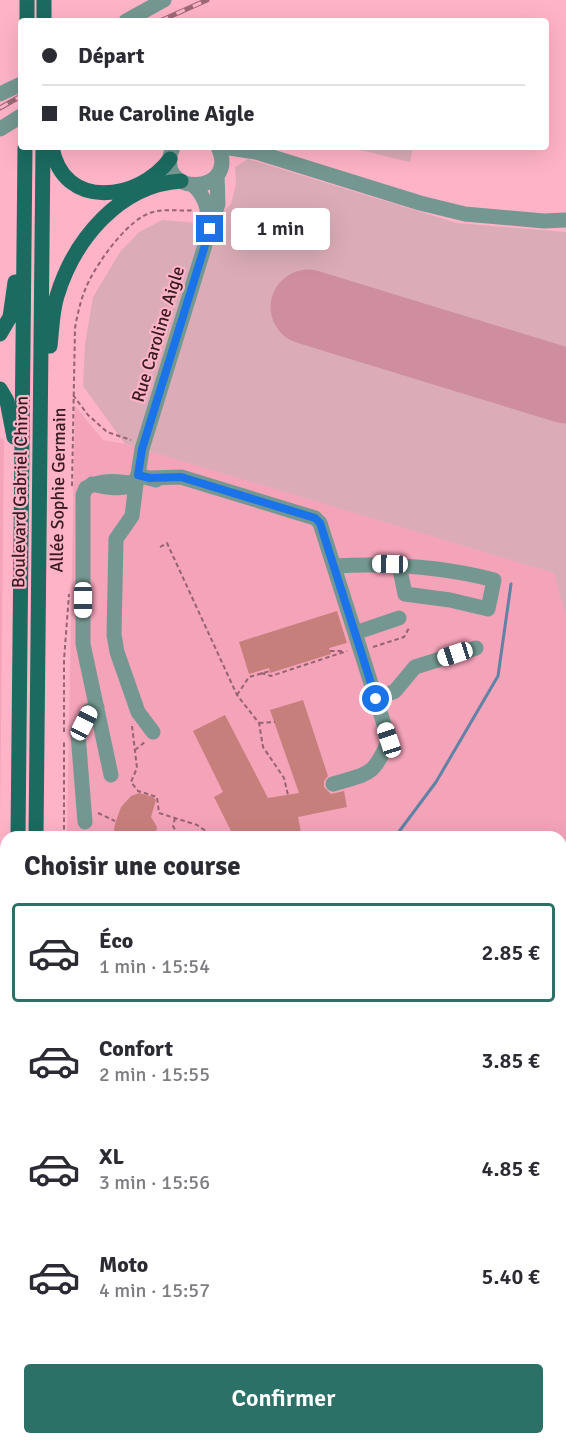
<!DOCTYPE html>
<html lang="fr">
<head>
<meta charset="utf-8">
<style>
  :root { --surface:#fff; --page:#f2f2f3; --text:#2b2b33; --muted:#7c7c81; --line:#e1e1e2; --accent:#2b7167 }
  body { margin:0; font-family:Signika,sans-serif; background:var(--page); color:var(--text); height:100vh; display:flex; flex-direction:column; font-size:22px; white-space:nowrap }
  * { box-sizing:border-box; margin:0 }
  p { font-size:20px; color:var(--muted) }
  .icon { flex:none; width:33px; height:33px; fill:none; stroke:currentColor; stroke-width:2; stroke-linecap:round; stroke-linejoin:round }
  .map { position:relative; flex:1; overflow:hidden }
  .sheet { position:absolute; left:0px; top:831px; width:567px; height:614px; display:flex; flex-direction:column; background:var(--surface); border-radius:18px 18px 0 0; box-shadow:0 6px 24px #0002 }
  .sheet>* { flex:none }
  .banner { position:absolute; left:18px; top:18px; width:531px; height:132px; border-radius:6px; box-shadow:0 6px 24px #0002; display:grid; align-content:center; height:132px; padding:0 24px; background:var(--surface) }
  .end { position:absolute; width:27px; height:27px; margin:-14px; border:8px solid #1a73e8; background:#fff; box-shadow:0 0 0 3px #fff }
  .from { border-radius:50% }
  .bubble { position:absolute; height:42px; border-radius:6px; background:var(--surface); box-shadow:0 6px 24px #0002; font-size:20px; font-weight:600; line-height:42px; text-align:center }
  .car { position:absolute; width:18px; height:36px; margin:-18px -9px; border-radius:8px; box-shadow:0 0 4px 2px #0007; background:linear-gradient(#fff 24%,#345 0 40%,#fff 0 76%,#345 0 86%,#fff 0) }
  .banner b { display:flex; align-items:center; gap:21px; height:57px; font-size:22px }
  .banner b+b { border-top:2px solid var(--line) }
  .banner i { width:15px; height:15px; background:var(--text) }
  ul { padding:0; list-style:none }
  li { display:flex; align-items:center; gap:18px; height:99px; margin:0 12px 9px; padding:0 12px; border:3px solid transparent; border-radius:6px }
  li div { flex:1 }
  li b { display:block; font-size:22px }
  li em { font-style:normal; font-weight:600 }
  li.active { border-color:var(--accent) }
  li>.icon { width:54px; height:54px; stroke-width:1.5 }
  h2 { padding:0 24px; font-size:27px; line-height:72px }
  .button { display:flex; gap:12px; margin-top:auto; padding:12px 24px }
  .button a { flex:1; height:69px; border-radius:6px; background:var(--accent); color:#fff; font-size:24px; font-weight:600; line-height:69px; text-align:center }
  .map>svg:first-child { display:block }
  .built { fill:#f4a3b9 }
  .green { fill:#dbacb7 }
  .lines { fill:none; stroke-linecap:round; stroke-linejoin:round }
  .stream { stroke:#6082a4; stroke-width:3 }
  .runway { stroke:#ce8e9f; stroke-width:75 }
  .building { fill:#c77f7c }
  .path { stroke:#966371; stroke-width:2; stroke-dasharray:4.5 3; stroke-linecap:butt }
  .minor { stroke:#749891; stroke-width:15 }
  .major { stroke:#1b6b60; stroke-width:15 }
  .rail-casing { stroke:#9e6977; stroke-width:5 }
  .rail { stroke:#ffb3c7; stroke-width:3; stroke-dasharray:9; stroke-linecap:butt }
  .route { stroke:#1a73e8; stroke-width:8 }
  .labels { text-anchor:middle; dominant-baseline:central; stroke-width:4.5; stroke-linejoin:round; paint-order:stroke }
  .street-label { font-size:18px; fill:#361a22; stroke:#ffb3c7 }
</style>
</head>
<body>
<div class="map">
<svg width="566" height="1444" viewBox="0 0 566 1444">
  <rect width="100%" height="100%" fill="#ffb3c7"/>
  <path class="built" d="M75 406 103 440 125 444 555 573 566 616V1444H45V1438H561V837H67Z
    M0 438 4 440 0 822Z
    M0 1211 6 1343V1438L9 1439V1444H0Z"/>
  <path class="green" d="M348 147H413L410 162Z
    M248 159 457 223 566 232V616L554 573 125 444 83 386 85 344 93 297 120 252 139 232 162 220 198 223 218 217 231 204 236 183 235 167Z"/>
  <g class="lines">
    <path class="stream" d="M395 837 436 782 498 676 511 584"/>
    <path class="runway" d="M308 307 566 386"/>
  </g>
  <path class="building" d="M337 611 347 643 329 648 331 654 270 673 269 668 249 674 239 642Z
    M303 700 328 776 324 781V787L331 794 344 791 347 807 298 817 302 837H234L214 797 223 792 193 731 225 715 268 798 299 793 270 710Z
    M139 793 153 797 156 800 151 817 157 827 155 837H113L115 824 121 807 131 796Z"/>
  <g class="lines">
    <path class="path" d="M73 395 88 415 107 432 131 440
      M72 486 75 328C78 311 82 294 90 279 101 258 129 218 153 212 167 208 180 212 194 210
      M160 547 167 543 237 695 259 723 263 747 284 778 288 795
      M373 647 404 637 409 628
      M330 651H343
      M261 673 271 676 347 651
      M237 695 249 677 270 671
      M259 723 275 722
      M132 726 137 768 131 782 138 791 157 797 159 813 197 825 213 836 233 835
      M64 732V660L69 594
      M135 750 146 741
      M98 813 115 821
      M175 818 173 826 179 837
      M64 837V741
      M0 1326 6 1369"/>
    <path class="minor" d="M126 21 164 0
      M0 94 21 84
      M0 129 21 116
      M173 147C151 198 241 196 218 147
      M223 147 256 152 420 203 465 214 544 221 566 220
      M194 186C207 198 208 212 210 229L218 204 217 175
      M137 476 132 516 116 539 114 635 117 652 138 712 153 732
      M150 478 181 477 315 518 320 523 389 740C373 777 369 773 333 784
      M156 480 138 475 142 449 210 229
      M92 484C107 488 121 490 136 484 119 481 101 479 86 488L83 495V644L111 775
      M334 566C389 563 441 566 494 580L488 609 450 600 405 594 399 565
      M355 633 399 618
      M376 699 395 691 415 667 476 648
      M85 822 78 734 89 711 97 707
      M0 960 6 917
      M0 1190 6 1192
      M561 1349 566 1348
      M265 1438 266 1444
      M371 1438 373 1444
      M430 1438 431 1444
      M79 1444 81 1438"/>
    <path class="major" d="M27 21V0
      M44 21V0
      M52 147C63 211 139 201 170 159
      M0 334 10 317 15 282
      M50 346C52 329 52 312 57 296 74 240 119 185 181 181
      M0 389 7 401 14 437
      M18 837 25 147
      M36 837 43 147
      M0 1060 6 1056
      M0 1130 6 1133
      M16 1438V1444
      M32 1438V1444"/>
    <defs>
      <path id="rail" d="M160 21 207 0
        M0 108 21 96"/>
    </defs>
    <use href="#rail" class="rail-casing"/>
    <use href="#rail" class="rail"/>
  </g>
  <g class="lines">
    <path class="route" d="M210 229 142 449 138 475 150 478 181 477 315 518 320 523 376 699"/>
  </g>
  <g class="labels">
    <g class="street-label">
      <text transform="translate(158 334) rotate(-73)">Rue Caroline Aigle</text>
      <text transform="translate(58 490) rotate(-89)">Allée Sophie Germain</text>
      <text transform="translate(20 492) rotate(-89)">Boulevard Gabriel Chiron</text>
    </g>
  </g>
</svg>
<i class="end from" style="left:376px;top:699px"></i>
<i class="end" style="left:210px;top:229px"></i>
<div class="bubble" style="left:231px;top:208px;width:99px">1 min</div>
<i class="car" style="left:390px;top:564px;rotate:271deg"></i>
<i class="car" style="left:83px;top:600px;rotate:180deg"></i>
<i class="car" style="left:455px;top:654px;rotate:252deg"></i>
<i class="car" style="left:84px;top:723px;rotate:27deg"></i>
<i class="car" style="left:389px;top:740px;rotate:342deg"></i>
<div class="banner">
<b><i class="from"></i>Départ</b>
<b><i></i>Rue Caroline Aigle</b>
</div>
<section class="sheet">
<h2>Choisir une course</h2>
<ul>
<li class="active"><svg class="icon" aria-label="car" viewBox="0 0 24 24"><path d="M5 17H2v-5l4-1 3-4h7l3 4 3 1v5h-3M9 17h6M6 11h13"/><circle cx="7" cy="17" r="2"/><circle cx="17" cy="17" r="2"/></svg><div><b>Éco</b><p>1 min · 15:54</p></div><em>2.85 €</em></li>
<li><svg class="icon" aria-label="car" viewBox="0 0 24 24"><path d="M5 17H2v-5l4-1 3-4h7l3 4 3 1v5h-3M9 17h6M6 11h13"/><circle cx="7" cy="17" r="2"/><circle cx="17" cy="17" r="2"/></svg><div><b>Confort</b><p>2 min · 15:55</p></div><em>3.85 €</em></li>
<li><svg class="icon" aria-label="car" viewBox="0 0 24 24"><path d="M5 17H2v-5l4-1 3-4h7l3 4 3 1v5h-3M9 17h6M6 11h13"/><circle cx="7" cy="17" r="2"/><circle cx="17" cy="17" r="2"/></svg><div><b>XL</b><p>3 min · 15:56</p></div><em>4.85 €</em></li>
<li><svg class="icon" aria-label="car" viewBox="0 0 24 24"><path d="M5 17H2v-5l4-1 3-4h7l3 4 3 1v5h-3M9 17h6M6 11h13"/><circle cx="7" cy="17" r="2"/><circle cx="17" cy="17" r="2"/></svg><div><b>Moto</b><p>4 min · 15:57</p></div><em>5.40 €</em></li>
</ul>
<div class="button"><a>Confirmer</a></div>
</section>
</div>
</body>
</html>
